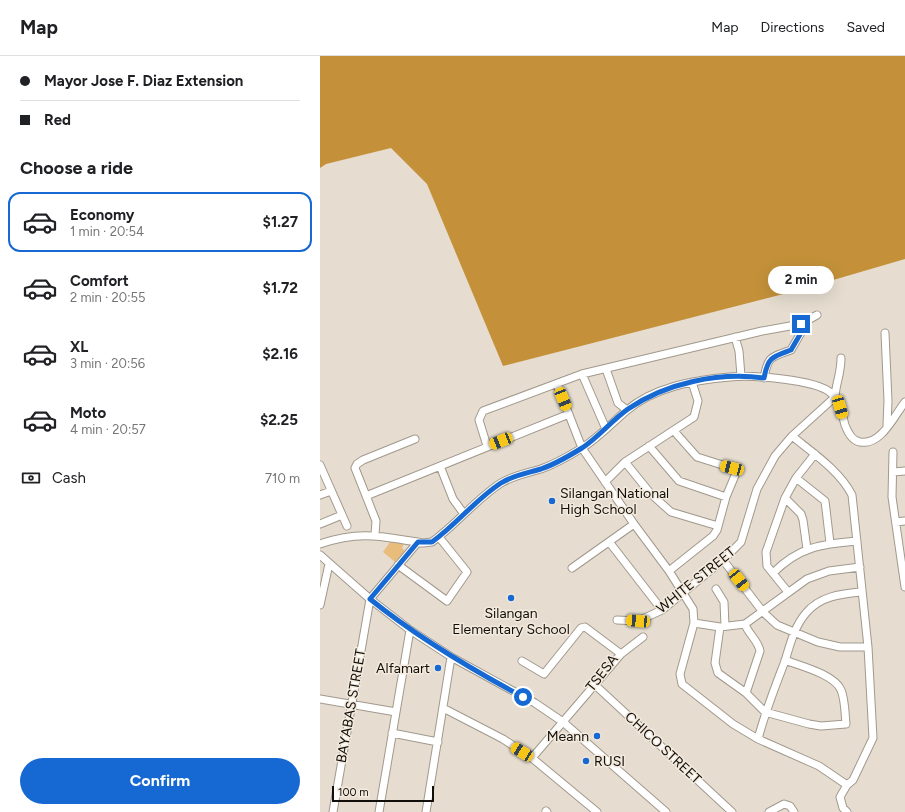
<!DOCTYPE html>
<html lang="en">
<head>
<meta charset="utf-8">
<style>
  :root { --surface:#fff; --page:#f2f2f2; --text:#202124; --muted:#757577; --line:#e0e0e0; --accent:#1669d3 }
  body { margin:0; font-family:Figtree,sans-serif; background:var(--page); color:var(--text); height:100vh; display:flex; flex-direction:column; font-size:15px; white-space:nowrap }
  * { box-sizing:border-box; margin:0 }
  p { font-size:13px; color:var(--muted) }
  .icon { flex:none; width:22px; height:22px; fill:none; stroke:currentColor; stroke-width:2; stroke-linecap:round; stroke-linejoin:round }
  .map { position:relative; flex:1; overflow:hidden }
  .drawer { display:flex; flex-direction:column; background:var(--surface); width:320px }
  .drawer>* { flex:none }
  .hud { display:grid; align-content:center; height:88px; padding:0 20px; background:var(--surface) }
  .scale { position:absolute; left:12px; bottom:10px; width:102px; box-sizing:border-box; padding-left:4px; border:2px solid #120f0b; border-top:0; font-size:11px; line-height:14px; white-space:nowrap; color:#120f0b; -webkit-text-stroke:3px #f3eadd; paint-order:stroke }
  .end { position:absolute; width:18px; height:18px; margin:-9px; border:5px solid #1669d3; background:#fff; box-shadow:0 0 0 2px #fff }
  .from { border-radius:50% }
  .bubble { position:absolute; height:28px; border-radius:14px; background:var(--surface); box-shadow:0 4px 16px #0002; font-size:13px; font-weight:700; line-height:28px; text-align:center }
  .car { position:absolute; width:12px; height:24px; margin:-12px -6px; border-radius:5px; box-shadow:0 0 3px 1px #0007; background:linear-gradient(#f5c518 24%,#345 0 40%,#f5c518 0 76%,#345 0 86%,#f5c518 0) }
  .hud b { display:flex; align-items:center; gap:14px; height:38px; font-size:15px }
  .hud b+b { border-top:1px solid var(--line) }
  .hud i { width:10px; height:10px; background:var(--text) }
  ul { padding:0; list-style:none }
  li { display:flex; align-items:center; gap:12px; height:60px; margin:0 8px 6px; padding:0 12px; border:2px solid transparent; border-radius:12px }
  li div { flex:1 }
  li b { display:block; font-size:15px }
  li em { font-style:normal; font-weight:700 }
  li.current { border-color:var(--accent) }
  li>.icon { width:36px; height:36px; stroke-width:1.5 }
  h2 { padding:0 20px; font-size:18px; line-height:48px }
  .pay { display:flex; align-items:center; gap:10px; height:44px; padding:0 20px; font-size:15px }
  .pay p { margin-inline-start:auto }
  .button { display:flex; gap:8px; margin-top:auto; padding:8px 20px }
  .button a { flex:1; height:46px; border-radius:24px; background:var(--accent); color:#fff; font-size:16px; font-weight:700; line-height:46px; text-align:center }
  header { display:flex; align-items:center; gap:24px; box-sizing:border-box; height:56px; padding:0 20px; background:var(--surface); border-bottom:1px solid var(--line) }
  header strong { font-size:19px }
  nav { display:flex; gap:22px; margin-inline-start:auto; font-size:14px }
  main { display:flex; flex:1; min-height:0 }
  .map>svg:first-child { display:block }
  .green { fill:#e8bd7b }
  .forest { fill:#c4913a }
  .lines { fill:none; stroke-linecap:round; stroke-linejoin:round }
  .minor-casing { stroke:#a1998d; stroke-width:9 }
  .minor { stroke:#fff; stroke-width:7 }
  .route { stroke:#1669d3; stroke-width:5 }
  .poi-dot { fill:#1669d3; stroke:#f3eadd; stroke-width:1.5 }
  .labels { text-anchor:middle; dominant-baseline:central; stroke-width:3; stroke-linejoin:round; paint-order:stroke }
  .poi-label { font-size:14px; fill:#120f0b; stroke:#f3eadd; text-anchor:start }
  .street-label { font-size:14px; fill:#120f0b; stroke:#f3eadd }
</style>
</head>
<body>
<header>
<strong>Map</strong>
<nav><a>Map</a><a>Directions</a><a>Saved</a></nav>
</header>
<main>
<section class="drawer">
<div class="hud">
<b><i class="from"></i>Mayor Jose F. Diaz Extension</b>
<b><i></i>Red</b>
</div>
<h2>Choose a ride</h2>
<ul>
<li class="current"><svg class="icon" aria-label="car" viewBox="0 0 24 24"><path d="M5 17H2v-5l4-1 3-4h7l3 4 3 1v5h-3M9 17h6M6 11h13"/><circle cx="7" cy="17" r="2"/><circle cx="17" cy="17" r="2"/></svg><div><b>Economy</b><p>1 min · 20:54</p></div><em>$1.27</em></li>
<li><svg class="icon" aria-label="car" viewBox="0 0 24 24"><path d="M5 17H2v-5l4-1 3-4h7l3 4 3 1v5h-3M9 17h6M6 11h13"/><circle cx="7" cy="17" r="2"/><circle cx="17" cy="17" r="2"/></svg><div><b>Comfort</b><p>2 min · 20:55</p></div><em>$1.72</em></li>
<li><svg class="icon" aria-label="car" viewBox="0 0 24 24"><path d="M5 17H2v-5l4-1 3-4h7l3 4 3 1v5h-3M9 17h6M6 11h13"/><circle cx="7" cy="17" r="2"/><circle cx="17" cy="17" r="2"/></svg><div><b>XL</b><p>3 min · 20:56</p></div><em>$2.16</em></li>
<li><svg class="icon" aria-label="car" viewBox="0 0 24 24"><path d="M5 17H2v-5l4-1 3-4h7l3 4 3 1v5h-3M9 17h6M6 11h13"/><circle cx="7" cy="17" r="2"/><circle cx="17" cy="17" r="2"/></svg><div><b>Moto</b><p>4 min · 20:57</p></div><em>$2.25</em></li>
</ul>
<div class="pay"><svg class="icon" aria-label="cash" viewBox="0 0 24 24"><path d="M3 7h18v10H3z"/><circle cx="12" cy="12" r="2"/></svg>Cash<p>710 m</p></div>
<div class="button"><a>Confirm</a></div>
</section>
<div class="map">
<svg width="585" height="756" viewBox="0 0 585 756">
  <rect width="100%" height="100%" fill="#e6ddd0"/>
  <path class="green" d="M70 486 84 487 82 492 85 495 75 506 63 496Z"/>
  <path class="forest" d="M0 0H585V203L479 234 183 310 107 128 71 92 6 108 0 112Z"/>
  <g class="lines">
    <defs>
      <path id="minor" d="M565 277 568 345 567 369
        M415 281 419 295 421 320
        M286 313 298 347 307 354
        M262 318 286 373
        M444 322C448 300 451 301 471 294L482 275 481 268
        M237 328 262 392 314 468 349 515 373 553 374 567 360 618 362 628 413 668 438 683 499 710 527 729 533 724 553 682 548 591 532 439C520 415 493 397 472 380
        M167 390 159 364 163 355 262 318 442 275 481 268 497 259
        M329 390 359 425 406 441
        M573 396 572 441 585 531
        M305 406 331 438 351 456 398 470
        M0 409 27 470
        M120 410 133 443 144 458
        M573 416 585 415
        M476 422 505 445 510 487
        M285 426 305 406 374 361 378 345 372 326
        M0 439 11 435
        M46 440 249 358
        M465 442 481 458 483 464 487 493
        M576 466 585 465
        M0 468 22 459
        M55 479 56 465 35 412 37 408 43 404 95 383
        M290 487 342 554
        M0 488C42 474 62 481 103 487L112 486C137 468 156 443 181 427 194 419 208 417 221 413 235 408 249 400 262 392 278 382 291 368 306 355 334 331 374 324 410 321 431 319 495 323 511 337 520 345 522 358 525 369 528 377 532 385 540 386 561 390 574 360 585 346
        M0 499 50 543 90 574 133 602 215 647 243 666 346 756
        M403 504 443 556 457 569 498 586 520 591H548
        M78 509 127 545 147 516 119 481
        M252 512 314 468
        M349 515 393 480 397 474 406 441 416 417 412 412 377 401 354 375
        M453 517C479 491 501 488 537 485
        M396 533 404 546 405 570
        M468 536 447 510 446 496 465 442 476 422 495 398
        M50 543 98 486
        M0 549 9 508
        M297 564 318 565 342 554 403 504 421 486 437 433 455 400 472 380 515 341C516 326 521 318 521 302
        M374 567 400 571 425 568 487 523 509 515 540 511
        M425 568C428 578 438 584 440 595L426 637
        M400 571 395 607 398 617 426 637 445 656 489 668 501 670 526 668C525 658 525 643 521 634 514 618 480 610 465 604
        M301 598 323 581
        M202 605 224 618 261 572 265 571 301 598 212 702
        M274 628 412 756
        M0 643 76 656
        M123 652 183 683 212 702 277 756
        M72 677 118 686
        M438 683C445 656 455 631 465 605 470 589 474 571 486 557 500 540 521 538 541 536
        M226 755 227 756
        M13 756 50 543
        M59 756 90 574
        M106 756 131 601
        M449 756 464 748 470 750 474 756
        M527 756 523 752 520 741 527 729"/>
    </defs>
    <use href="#minor" class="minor-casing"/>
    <use href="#minor" class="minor"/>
  </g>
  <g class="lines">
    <path class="route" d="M203 641C149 612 97 581 50 543L98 486H112C137 468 156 443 181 427 194 419 208 417 221 413 236 408 249 400 262 392 279 381 291 365 308 353 346 327 398 316 444 322 448 301 452 301 471 294L482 275 481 268"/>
  </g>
  <g class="poi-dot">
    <circle cx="232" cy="445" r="4"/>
    <circle cx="191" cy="542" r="4"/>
    <circle cx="118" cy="612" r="4"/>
    <circle cx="277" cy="680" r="4"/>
    <circle cx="266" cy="705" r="4"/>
  </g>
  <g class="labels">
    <g class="poi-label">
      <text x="240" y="437">Silangan National<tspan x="240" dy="16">High School</tspan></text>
      <text x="191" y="557" text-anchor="middle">Silangan<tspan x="191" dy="16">Elementary School</tspan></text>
      <text x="110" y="612" text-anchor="end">Alfamart</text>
      <text x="269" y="680" text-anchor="end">Meann</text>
      <text x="274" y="705">RUSI</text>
    </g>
    <g class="street-label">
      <text transform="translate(376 524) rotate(-39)">WHITE STREET</text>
      <text transform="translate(282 617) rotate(-52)">TSESA</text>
      <text transform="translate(31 650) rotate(-80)">BAYABAS STREET</text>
      <text transform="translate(343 692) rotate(43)">CHICO STREET</text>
    </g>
  </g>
</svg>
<div class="scale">100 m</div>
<i class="end from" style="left:203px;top:641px"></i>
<i class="end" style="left:481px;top:268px"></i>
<div class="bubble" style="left:448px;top:210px;width:66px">2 min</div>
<i class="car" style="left:243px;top:343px;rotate:158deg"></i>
<i class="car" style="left:520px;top:351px;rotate:164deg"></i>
<i class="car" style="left:181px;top:385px;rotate:248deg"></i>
<i class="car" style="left:412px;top:412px;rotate:285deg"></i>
<i class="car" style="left:419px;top:524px;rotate:142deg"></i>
<i class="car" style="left:318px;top:565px;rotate:274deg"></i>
<i class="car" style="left:202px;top:696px;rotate:302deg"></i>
</div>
</main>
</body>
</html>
